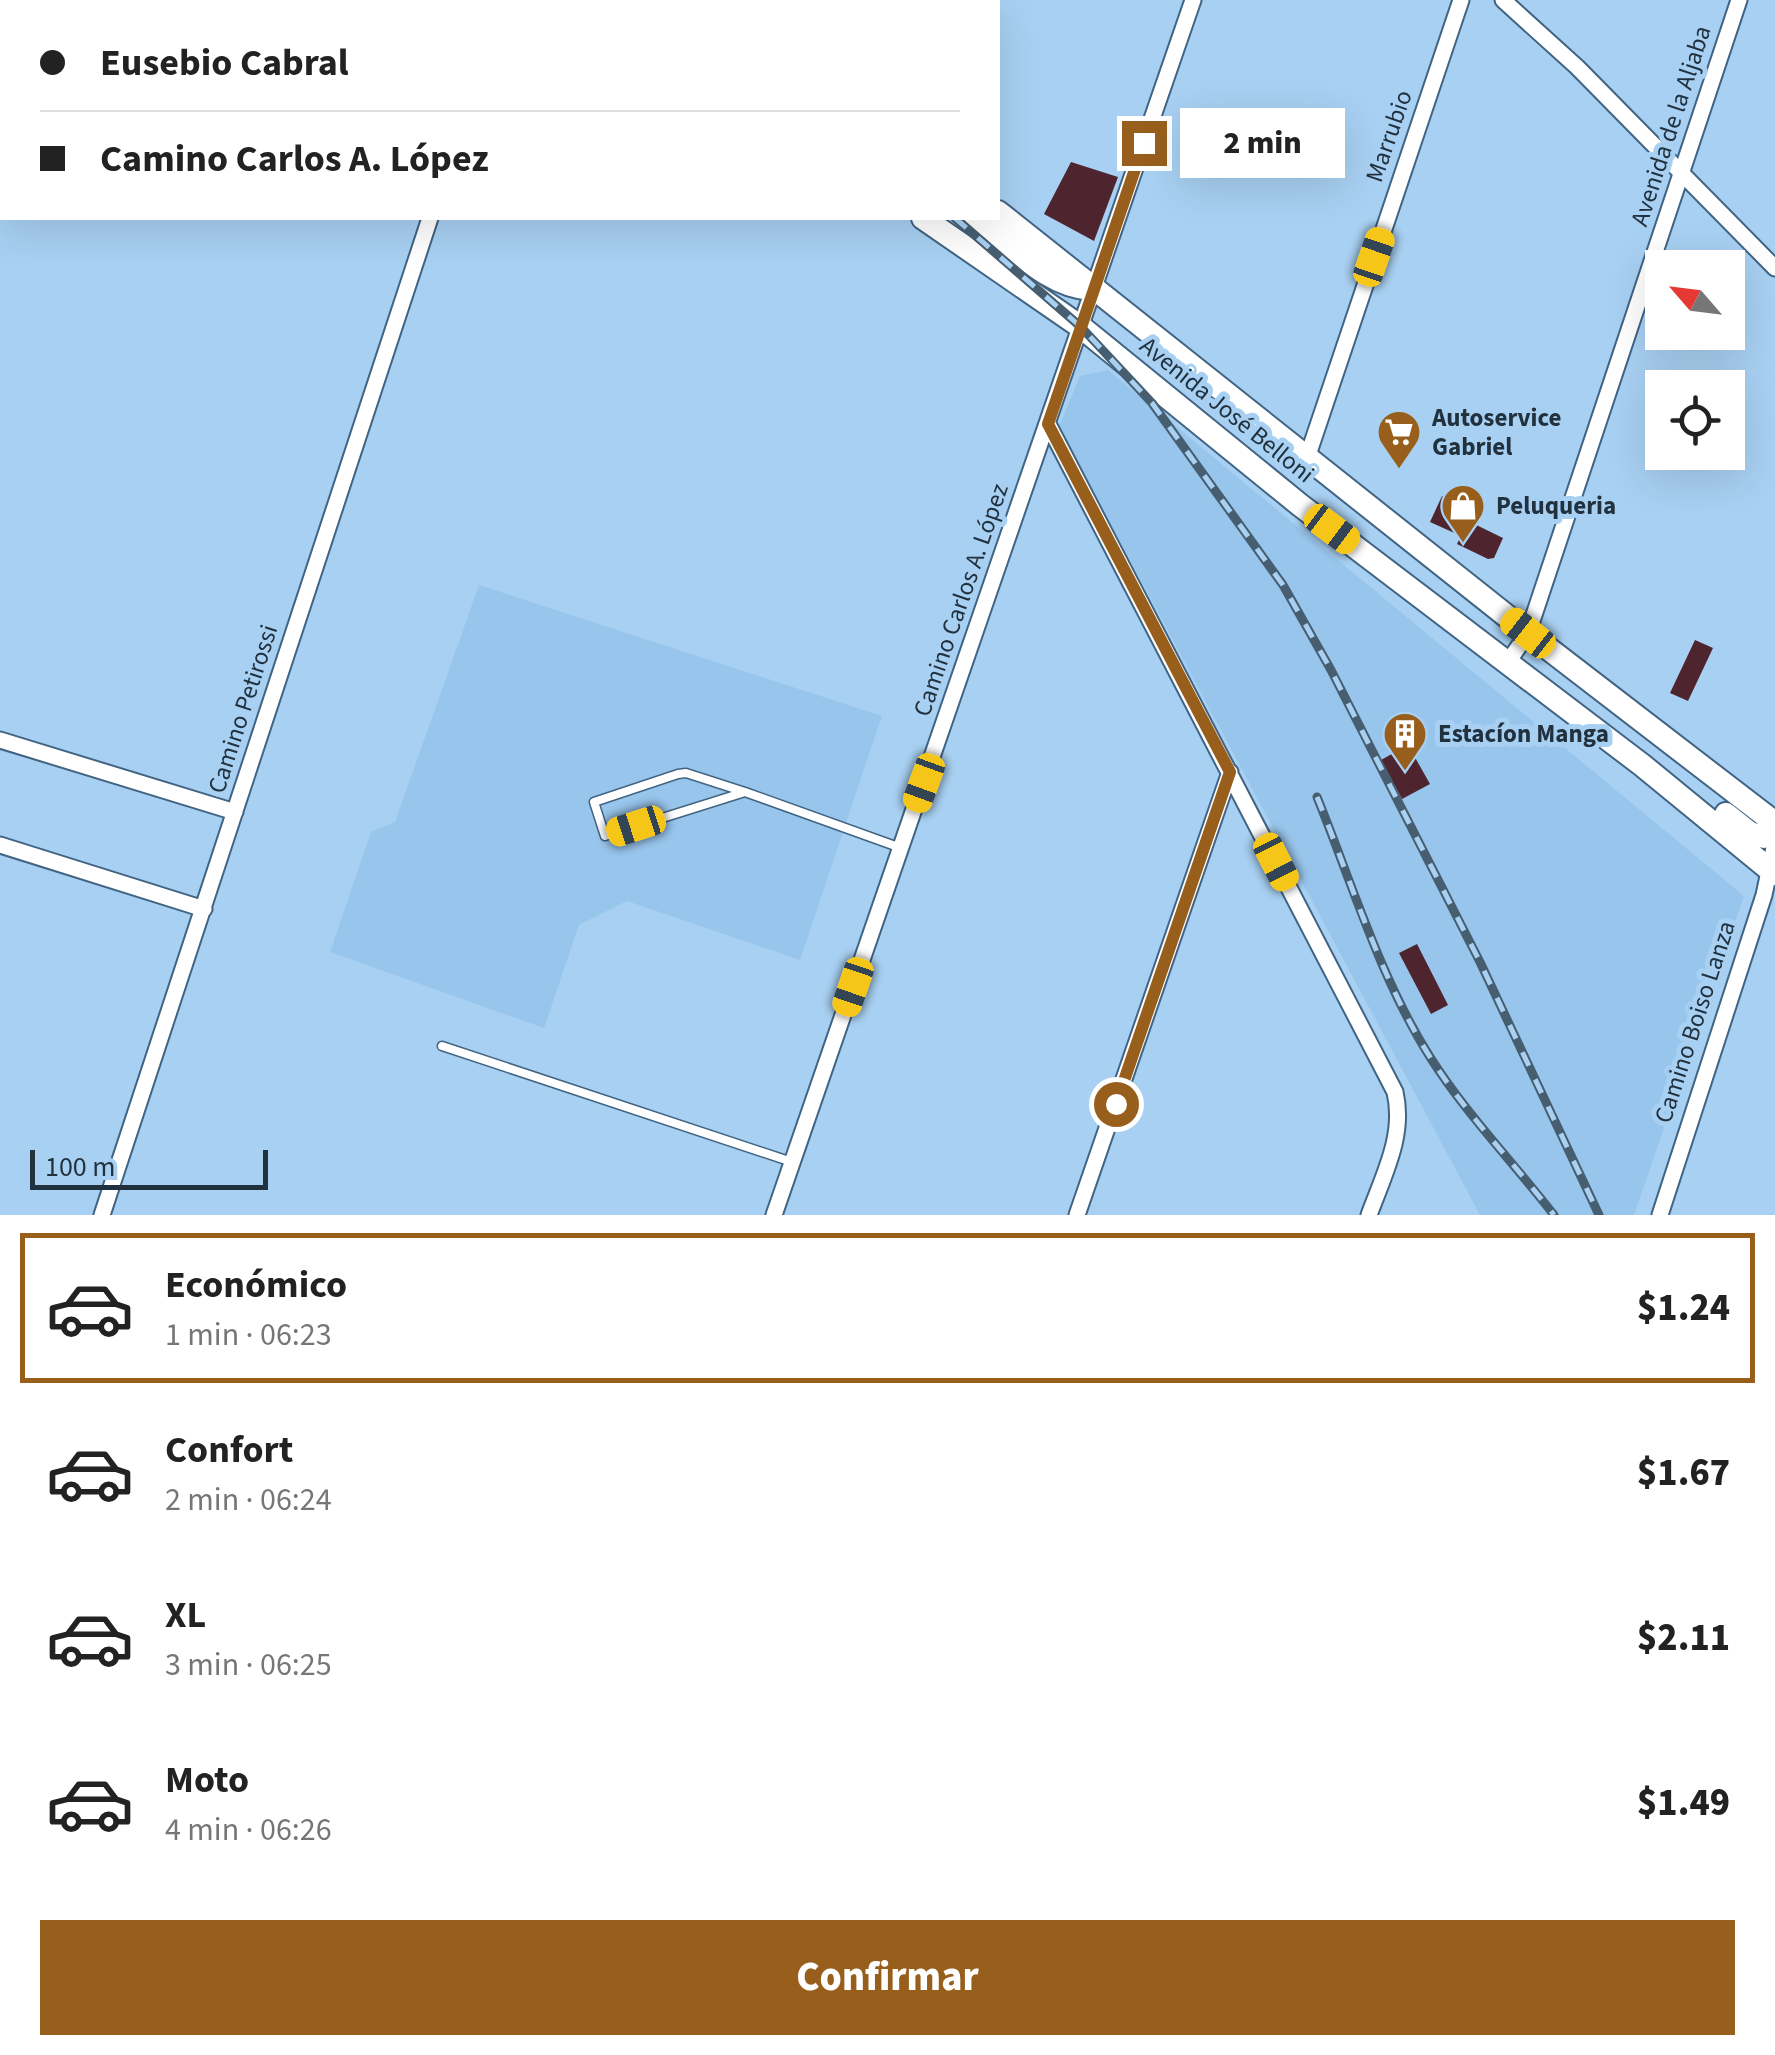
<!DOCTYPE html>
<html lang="es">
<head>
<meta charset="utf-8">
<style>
  :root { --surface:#fff; --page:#f2f2f2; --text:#222; --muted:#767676; --line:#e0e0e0; --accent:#985f1c }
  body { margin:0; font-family:"Source Sans 3",sans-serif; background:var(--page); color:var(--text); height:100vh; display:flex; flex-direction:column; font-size:38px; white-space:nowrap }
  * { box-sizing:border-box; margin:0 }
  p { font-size:32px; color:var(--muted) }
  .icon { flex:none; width:55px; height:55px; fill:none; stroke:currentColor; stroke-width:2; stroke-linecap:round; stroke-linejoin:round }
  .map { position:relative; height:1215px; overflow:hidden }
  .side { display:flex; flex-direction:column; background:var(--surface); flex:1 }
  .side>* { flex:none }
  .hud { position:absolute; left:0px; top:0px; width:1000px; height:220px; box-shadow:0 10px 40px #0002; display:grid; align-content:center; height:220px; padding:0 40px; background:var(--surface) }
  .needle { width:65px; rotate:298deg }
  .buttons { position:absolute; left:1645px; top:250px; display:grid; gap:20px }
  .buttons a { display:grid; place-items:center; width:100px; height:100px; border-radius:0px; background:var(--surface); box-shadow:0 10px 40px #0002; font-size:50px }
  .scale { position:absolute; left:30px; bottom:25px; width:238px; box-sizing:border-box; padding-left:10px; border:5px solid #21313e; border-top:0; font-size:28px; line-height:35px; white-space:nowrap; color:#21313e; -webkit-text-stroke:8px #a8d0f2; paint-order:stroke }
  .end { position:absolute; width:45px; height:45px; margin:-22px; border:12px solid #985f1c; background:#fff; box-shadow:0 0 0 5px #fff }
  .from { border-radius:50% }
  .bubble { position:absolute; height:70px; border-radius:0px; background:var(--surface); box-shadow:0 10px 40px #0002; font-size:32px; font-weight:800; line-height:70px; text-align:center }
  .car { position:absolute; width:30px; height:60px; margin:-30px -15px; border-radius:12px; box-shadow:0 0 8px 2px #0007; background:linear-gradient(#f5c518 24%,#345 0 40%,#f5c518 0 76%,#345 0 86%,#f5c518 0) }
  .hud b { display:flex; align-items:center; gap:35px; height:95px; font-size:38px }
  .hud b+b { border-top:2px solid var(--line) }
  .hud i { width:25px; height:25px; background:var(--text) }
  ul { padding:18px 0 0; list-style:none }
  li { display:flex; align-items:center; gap:30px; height:150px; margin:0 20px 15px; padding:0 20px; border:5px solid transparent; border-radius:0px }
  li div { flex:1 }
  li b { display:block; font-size:38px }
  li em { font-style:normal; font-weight:800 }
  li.selected { border-color:var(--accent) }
  li>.icon { width:90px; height:90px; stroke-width:1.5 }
  .cta { display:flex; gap:20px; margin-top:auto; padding:20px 40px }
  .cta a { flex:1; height:115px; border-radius:0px; background:var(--accent); color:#fff; font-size:40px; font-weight:800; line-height:115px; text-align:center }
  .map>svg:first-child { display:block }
  .built { fill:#98c5ec }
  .building { fill:#4e242f }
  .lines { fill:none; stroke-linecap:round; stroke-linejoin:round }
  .lane-casing { stroke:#416483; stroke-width:11 }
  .street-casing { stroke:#416483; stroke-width:19 }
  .secondary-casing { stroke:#416483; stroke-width:26 }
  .lane { stroke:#fff; stroke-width:8 }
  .street { stroke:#fff; stroke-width:15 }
  .secondary { stroke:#fff; stroke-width:22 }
  .rail-casing { stroke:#475e71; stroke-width:9 }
  .rail { stroke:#a8d0f2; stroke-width:5; stroke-dasharray:15; stroke-linecap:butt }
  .route { stroke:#985f1c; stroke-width:12 }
  .labels { text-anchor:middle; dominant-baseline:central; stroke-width:10; stroke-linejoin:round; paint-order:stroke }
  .street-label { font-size:25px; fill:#21313e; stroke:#a8d0f2 }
  .poi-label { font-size:25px; font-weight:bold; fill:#21313e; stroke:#a8d0f2; text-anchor:start }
</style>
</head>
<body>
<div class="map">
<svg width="1775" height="1215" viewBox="0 0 1775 1215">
  <rect width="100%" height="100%" fill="#a8d0f2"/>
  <path class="built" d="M1108 370 1744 896 1634 1215H1480L1059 427 1080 376Z
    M479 585 882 716 800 960 627 901 579 925 544 1028 330 952 371 832 395 822Z"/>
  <path class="building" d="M1071 162 1118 177 1094 241 1044 214Z
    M1442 496 1467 508 1462 518 1503 538 1494 558 1488 559 1457 544 1461 536 1430 522Z
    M1695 640 1713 648 1688 701 1670 693Z
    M1408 745 1430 784 1402 799 1381 760Z
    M1417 944 1448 1005 1431 1014 1399 953Z"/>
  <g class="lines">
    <defs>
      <path id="lane" d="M745 792 686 773 678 774 594 802 605 836 745 792 901 848
        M442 1046 792 1162"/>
      <path id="street" d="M1503 0 1577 67 1775 268
        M500 2 501 0
        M1048 424 1395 1092C1405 1135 1384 1174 1369 1215
        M1307 458 1461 0
        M1508 662 1528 633 1739 0
        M0 740 235 812
        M0 845 204 909
        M102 1215 430 218
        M774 1215 1193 0
        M1077 1215 1230 772
        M1660 1215 1764 895 1775 843"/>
      <path id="secondary" d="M556 0 561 2
        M660 0 664 2
        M998 212 1528 633 1775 823
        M923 218 1081 327 1300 505 1642 765 1775 874
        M973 218C1010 243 1045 286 1091 289
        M1726 814 1750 833 1764 837 1775 827"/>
    </defs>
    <use href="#lane" class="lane-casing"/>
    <use href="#street" class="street-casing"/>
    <use href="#secondary" class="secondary-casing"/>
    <use href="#lane" class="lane"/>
    <use href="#street" class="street"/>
    <use href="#secondary" class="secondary"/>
    <defs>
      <path id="rail" d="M619 0 623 2
        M955 218 1081 327 1152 403 1283 585 1331 670 1480 962 1599 1215
        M1317 797C1352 883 1380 978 1430 1057 1466 1114 1513 1162 1554 1215"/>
    </defs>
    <use href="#rail" class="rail-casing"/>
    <use href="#rail" class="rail"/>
  </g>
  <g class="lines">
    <path class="route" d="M1116 1104 1230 772 1048 424 1144 143"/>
  </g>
  <defs>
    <symbol id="supermarket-pin" viewBox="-11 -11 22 30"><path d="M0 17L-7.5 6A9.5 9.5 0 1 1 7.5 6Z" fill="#985f1c" stroke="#a8d0f2"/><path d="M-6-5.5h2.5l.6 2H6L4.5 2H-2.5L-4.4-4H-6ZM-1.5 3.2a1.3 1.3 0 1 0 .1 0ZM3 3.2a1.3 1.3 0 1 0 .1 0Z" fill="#fff"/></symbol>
    <symbol id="shop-pin" viewBox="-11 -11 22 30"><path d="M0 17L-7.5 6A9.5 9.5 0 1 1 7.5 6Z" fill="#985f1c" stroke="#a8d0f2"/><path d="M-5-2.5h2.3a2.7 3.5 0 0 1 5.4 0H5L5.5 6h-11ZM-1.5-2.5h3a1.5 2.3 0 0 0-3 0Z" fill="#fff"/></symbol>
    <symbol id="building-pin" viewBox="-11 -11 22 30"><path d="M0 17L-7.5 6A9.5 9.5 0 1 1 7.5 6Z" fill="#985f1c" stroke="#a8d0f2"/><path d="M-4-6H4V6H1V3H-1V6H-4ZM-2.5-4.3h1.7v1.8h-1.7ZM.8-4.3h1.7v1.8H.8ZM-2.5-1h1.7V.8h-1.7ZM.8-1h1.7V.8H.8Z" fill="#fff"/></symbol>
  </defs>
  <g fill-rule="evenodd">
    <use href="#supermarket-pin" x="1374" y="407" width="50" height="68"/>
    <use href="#shop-pin" x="1438" y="481" width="50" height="68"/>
    <use href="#building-pin" x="1380" y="709" width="50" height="68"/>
  </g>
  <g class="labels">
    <g class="street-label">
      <text transform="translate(1671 126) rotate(-72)">Avenida de la Aljaba</text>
      <text transform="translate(1389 136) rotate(-71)">Marrubio</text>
      <text transform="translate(1227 410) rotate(39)">Avenida José Belloni</text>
      <text transform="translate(961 600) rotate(-71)">Camino Carlos A. López</text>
      <text transform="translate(243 709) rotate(-72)">Camino Petirossi</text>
      <text transform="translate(1695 1022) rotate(-72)">Camino Boiso Lanza</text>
    </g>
    <g class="poi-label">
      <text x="1432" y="418">Autoservice<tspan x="1432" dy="29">Gabriel</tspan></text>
      <text x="1496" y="506">Peluqueria</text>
      <text x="1438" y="734">Estacíon Manga</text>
    </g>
  </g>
</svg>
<div class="buttons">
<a><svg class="needle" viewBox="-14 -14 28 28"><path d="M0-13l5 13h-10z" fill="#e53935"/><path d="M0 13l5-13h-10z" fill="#767676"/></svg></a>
<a><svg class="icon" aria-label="locate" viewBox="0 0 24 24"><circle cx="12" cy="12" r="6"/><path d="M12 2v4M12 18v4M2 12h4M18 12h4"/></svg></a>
</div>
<div class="scale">100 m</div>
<i class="end from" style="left:1116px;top:1104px"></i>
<i class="end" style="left:1144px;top:143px"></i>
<div class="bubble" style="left:1180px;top:108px;width:165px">2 min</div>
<i class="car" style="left:1374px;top:257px;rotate:19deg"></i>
<i class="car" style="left:1332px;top:529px;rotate:127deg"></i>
<i class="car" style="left:1528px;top:633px;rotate:308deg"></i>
<i class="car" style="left:924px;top:783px;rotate:200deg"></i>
<i class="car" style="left:636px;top:826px;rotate:252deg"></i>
<i class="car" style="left:1276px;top:862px;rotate:153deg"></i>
<i class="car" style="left:853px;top:987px;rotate:199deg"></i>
<div class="hud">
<b><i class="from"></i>Eusebio Cabral</b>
<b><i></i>Camino Carlos A. López</b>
</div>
</div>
<section class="side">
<ul>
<li class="selected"><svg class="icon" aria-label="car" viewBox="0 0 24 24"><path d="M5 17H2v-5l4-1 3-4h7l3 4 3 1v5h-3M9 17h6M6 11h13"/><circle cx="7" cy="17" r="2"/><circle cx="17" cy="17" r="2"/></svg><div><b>Económico</b><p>1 min · 06:23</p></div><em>$1.24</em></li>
<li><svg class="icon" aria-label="car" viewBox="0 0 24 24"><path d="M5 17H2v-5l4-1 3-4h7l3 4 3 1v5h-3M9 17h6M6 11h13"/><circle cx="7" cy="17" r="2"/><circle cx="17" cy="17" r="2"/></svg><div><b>Confort</b><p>2 min · 06:24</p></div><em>$1.67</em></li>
<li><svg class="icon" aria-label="car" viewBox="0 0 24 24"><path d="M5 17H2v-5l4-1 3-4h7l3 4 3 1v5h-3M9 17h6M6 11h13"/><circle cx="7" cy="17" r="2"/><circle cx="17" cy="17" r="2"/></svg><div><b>XL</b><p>3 min · 06:25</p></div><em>$2.11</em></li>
<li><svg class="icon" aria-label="car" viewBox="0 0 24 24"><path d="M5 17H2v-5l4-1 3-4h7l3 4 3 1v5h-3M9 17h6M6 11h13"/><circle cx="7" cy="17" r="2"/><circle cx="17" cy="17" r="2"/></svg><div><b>Moto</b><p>4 min · 06:26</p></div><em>$1.49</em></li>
</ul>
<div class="cta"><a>Confirmar</a></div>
</section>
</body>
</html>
